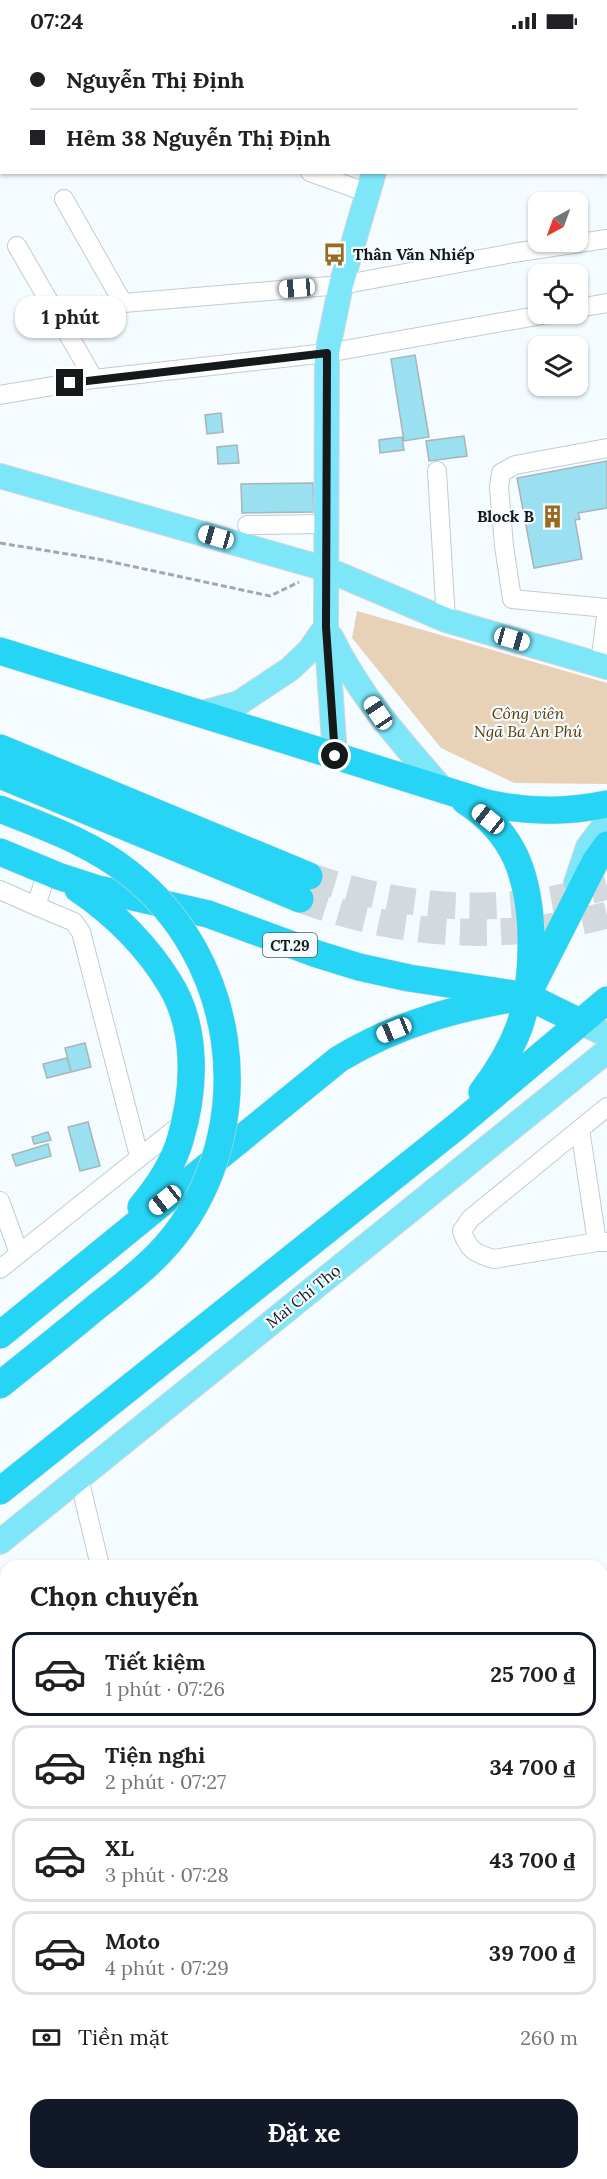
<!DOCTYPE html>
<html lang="vi">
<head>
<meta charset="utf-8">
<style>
  :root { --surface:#fff; --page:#f2f2f2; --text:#202124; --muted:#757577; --line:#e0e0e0; --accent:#111827 }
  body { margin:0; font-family:Lora,serif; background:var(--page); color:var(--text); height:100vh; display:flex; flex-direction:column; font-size:22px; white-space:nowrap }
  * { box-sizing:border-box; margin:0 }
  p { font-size:20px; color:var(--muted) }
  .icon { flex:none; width:33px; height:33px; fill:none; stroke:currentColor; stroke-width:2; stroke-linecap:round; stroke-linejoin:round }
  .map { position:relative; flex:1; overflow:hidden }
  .details { position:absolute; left:0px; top:1518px; width:608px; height:620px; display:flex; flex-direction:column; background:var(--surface); border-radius:18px 18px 0 0; box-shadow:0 2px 4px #0004 }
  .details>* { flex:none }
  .hud { position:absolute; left:0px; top:0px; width:608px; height:132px; box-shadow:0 2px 4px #0004; display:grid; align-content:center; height:132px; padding:0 30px; background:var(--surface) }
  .needle { width:39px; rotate:221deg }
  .tools { position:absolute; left:528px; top:150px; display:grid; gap:12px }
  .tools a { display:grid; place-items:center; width:60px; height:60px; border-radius:12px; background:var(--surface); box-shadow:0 2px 4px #0004; font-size:30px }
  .end { position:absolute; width:27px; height:27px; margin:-14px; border:8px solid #14191a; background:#fff; box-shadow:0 0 0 3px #fff }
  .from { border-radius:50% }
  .bubble { position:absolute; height:42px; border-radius:18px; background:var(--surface); box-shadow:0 2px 4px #0004; font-size:20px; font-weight:700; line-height:42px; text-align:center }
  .car { position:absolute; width:18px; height:36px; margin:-18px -9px; border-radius:8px; box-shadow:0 0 4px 2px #0007; background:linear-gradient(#fff 24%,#345 0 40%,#fff 0 76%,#345 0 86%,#fff 0) }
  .hud b { display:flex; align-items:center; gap:21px; height:57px; font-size:22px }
  .hud b+b { border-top:2px solid var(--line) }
  .hud i { width:15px; height:15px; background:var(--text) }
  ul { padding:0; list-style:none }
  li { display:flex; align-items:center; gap:18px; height:84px; margin:0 12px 9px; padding:0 18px; border:3px solid var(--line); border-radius:18px }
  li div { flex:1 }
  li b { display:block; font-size:22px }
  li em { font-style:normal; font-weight:700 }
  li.current { border-color:var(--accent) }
  li>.icon { width:54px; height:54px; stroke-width:1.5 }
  h2 { padding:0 30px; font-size:27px; line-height:72px }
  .pay { display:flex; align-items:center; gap:15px; height:66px; padding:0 30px; font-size:22px }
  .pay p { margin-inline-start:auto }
  .primary-button { display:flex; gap:12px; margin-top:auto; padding:12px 30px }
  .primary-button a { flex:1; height:69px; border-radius:18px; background:var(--accent); color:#fff; font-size:24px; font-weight:700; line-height:69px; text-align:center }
  .status { display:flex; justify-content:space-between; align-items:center; height:42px; padding:0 30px; background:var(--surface); direction:ltr }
  .status svg { height:16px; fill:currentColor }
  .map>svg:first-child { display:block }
  .green { fill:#e8d2b7 }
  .building { fill:#9ae0f0; stroke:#a7b4b8; stroke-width:1.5 }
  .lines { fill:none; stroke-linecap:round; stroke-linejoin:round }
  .highway-tunnel { stroke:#d2dadd; stroke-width:27; stroke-dasharray:27 14; stroke-linecap:butt }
  .minor-casing { stroke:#bfcdd0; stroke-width:20 }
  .major-casing { stroke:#d5d6d6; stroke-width:26 }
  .highway-casing { stroke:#d5d6d6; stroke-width:28 }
  .path { stroke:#a2a9ab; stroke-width:3; stroke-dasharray:6 3; stroke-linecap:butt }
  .minor { stroke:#fff; stroke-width:18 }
  .major { stroke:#7de6f9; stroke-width:24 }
  .highway { stroke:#26d5f5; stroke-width:27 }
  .highway-bridge-casing { stroke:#d5d6d6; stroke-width:28; stroke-linecap:butt }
  .highway-bridge { stroke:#26d5f5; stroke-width:27 }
  .route { stroke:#14191a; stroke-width:8 }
  .labels { text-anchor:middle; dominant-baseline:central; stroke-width:4.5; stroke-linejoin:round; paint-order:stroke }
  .shield { fill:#f4fcff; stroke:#575d5f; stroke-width:1.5 }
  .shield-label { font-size:15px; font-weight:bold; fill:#14191a }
  .poi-label { font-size:16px; font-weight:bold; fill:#14191a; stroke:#f4fcff; text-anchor:start }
  .park-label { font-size:16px; font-style:italic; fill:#5c3a00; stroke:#f4fcff }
  .street-label { font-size:16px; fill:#14191a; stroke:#f4fcff }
</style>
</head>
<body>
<div class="status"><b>07:24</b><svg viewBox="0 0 49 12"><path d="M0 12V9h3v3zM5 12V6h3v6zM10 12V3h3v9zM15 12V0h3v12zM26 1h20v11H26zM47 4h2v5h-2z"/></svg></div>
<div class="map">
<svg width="607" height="2137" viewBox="0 0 607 2137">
  <rect width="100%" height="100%" fill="#f4fcff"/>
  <path class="green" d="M357 569 607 641V742L514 741 441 706 352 596Z"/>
  <path class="building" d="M415 313 429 395 404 399 391 317Z
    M221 371 223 390 207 392 205 373Z
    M464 394 467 414 429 419 426 399Z
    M402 395 404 408 380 411 379 398Z
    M237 403 239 421 218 422 217 405Z
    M607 419V466L578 471 580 477 575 478 582 517 534 526 517 436Z
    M313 441 314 470 242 471 241 442Z
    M85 1001 91 1025 71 1030 65 1006Z
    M67 1016 71 1030 47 1036 43 1022Z
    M88 1080 100 1124 80 1129 68 1085Z
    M48 1090 51 1098 34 1102 32 1095Z
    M48 1102 51 1114 16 1124 12 1113Z
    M0 2087 6 2094V2132H37L41 2137H0Z"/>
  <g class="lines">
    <path class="highway-tunnel" d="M309 834C409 869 505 875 607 844
      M300 857C403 895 500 901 607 873"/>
    <defs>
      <path id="minor" d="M43 2 46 0
        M0 18H2
        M606 42H607
        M310 130 368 151
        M64 157 123 261 341 243 513 211 607 197
        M17 204 94 337
        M578 266 607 261
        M0 353 94 337 327 311 548 272
        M607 406 515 423 501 431 499 445 504 504 512 557 607 566
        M437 429 446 578
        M247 483 327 482
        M600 622 607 566
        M0 848 36 864 47 830
        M36 864 74 880 81 890 139 1114
        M580 1087 470 1177 462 1189C468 1208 476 1212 494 1217L597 1200H607
        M0 1159 19 1211
        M597 1200 580 1087 607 1065
        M0 1227 184 1080
        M79 1436 100 1524
        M0 1555 6 1571
        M0 1980 6 1987
        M0 2061 6 2069
        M57 2132 62 2137
        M128 2132 132 2137"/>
      <path id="major" d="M406 2V0
        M0 434 326 527 446 578 607 625
        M331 595C359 653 402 701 444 749
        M202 671 239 661 290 627 309 609 326 585
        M335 714 326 585 327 311 341 243 374 130
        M576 841 588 805 607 780
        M580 980 607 993
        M0 1500 607 1009"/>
      <path id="highway" d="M0 609 486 761C527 770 566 771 607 762
        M0 706 309 834
        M0 733 300 857
        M465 759C487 773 505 792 516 816 536 861 535 936 520 983 511 1008 498 1029 482 1050
        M0 810 58 834 98 847 208 872 317 912 359 925 409 936 527 954 580 980
        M78 847C114 871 148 905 170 942 198 987 195 1049 180 1098 173 1123 157 1146 141 1165
        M533 942 595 820 607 803
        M0 1293 339 1017C401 980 457 966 527 954
        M0 1449 456 1085 607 958"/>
    </defs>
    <use href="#minor" class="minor-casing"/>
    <use href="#major" class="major-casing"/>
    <use href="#highway" class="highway-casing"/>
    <path class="path" d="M0 501 98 517 270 554 299 540"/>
    <use href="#minor" class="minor"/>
    <use href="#major" class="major"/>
    <use href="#highway" class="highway"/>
    <defs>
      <path id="highway-bridge" d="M0 767C45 785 91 801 129 831 236 915 259 1074 181 1185 158 1218 126 1241 95 1266 64 1292 32 1317 0 1343"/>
    </defs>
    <use href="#highway-bridge" class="highway-bridge-casing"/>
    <use href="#highway-bridge" class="highway-bridge"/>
  </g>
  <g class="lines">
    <path class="route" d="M70 341 327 311 326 585 335 714"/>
  </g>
  <defs>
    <symbol id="bus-bare" viewBox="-9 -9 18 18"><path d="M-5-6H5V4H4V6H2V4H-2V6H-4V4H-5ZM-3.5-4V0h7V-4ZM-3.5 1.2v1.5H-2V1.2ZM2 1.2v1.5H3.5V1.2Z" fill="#9b6a1e" stroke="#f4fcff" stroke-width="2.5" paint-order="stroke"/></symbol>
    <symbol id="building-bare" viewBox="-9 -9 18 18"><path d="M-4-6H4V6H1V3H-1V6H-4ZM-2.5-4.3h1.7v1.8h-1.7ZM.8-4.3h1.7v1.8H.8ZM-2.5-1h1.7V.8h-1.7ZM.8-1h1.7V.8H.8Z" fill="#9b6a1e" stroke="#f4fcff" stroke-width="2.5" paint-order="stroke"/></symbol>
  </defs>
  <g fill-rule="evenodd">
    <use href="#bus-bare" x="318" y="196" width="33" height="33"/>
    <use href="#building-bare" x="536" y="458" width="33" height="33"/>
  </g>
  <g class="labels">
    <rect class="shield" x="263" y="891" width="54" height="24" rx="4.5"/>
    <g class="shield-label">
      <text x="290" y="903">CT.29</text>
    </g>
    <g class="poi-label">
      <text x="353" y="212">Thân Văn Nhiếp</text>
      <text x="534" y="474" text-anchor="end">Block B</text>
    </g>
    <g class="park-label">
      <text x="528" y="671">Công viên<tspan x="528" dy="18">Ngã Ba An Phú</tspan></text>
    </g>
    <g class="street-label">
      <text transform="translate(303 1254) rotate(-39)">Mai Chí Thọ</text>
    </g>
  </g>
</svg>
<div class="tools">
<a><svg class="needle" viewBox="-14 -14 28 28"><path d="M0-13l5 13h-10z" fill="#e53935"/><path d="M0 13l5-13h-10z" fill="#757577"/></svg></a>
<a><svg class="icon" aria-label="locate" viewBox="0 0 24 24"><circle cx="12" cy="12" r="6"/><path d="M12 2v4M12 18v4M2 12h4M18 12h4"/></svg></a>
<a><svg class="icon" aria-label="layers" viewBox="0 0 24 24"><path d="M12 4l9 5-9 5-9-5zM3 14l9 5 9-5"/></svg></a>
</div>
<i class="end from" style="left:335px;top:714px"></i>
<i class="end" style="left:70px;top:341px"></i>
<div class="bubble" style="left:15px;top:254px;width:111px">1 phút</div>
<i class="car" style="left:297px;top:246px;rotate:265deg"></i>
<i class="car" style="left:216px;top:495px;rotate:286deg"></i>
<i class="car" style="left:512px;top:597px;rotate:106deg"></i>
<i class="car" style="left:378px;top:671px;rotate:326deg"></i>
<i class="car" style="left:488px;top:777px;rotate:309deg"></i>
<i class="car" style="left:394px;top:988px;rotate:248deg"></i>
<i class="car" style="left:165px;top:1158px;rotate:231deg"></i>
<div class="hud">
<b><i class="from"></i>Nguyễn Thị Định</b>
<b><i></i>Hẻm 38 Nguyễn Thị Định</b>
</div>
<section class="details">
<h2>Chọn chuyến</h2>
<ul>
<li class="current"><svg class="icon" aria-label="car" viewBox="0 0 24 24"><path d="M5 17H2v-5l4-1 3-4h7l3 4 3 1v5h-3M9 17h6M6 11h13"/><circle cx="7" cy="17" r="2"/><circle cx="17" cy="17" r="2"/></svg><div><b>Tiết kiệm</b><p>1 phút · 07:26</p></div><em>25 700 ₫</em></li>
<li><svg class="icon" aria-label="car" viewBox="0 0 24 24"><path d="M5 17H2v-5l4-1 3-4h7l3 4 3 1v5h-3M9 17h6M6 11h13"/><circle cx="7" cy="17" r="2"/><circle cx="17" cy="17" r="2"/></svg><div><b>Tiện nghi</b><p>2 phút · 07:27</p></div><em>34 700 ₫</em></li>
<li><svg class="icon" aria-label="car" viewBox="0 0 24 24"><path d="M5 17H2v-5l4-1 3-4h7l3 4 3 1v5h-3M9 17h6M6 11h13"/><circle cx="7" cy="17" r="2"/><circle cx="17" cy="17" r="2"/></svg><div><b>XL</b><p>3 phút · 07:28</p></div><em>43 700 ₫</em></li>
<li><svg class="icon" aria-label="car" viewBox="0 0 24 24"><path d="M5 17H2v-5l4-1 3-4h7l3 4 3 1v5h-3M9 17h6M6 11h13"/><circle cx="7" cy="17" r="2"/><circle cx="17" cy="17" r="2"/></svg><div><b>Moto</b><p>4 phút · 07:29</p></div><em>39 700 ₫</em></li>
</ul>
<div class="pay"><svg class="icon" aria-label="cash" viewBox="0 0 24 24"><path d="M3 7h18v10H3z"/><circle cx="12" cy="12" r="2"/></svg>Tiền mặt<p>260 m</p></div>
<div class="primary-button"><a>Đặt xe</a></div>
</section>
</div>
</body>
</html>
